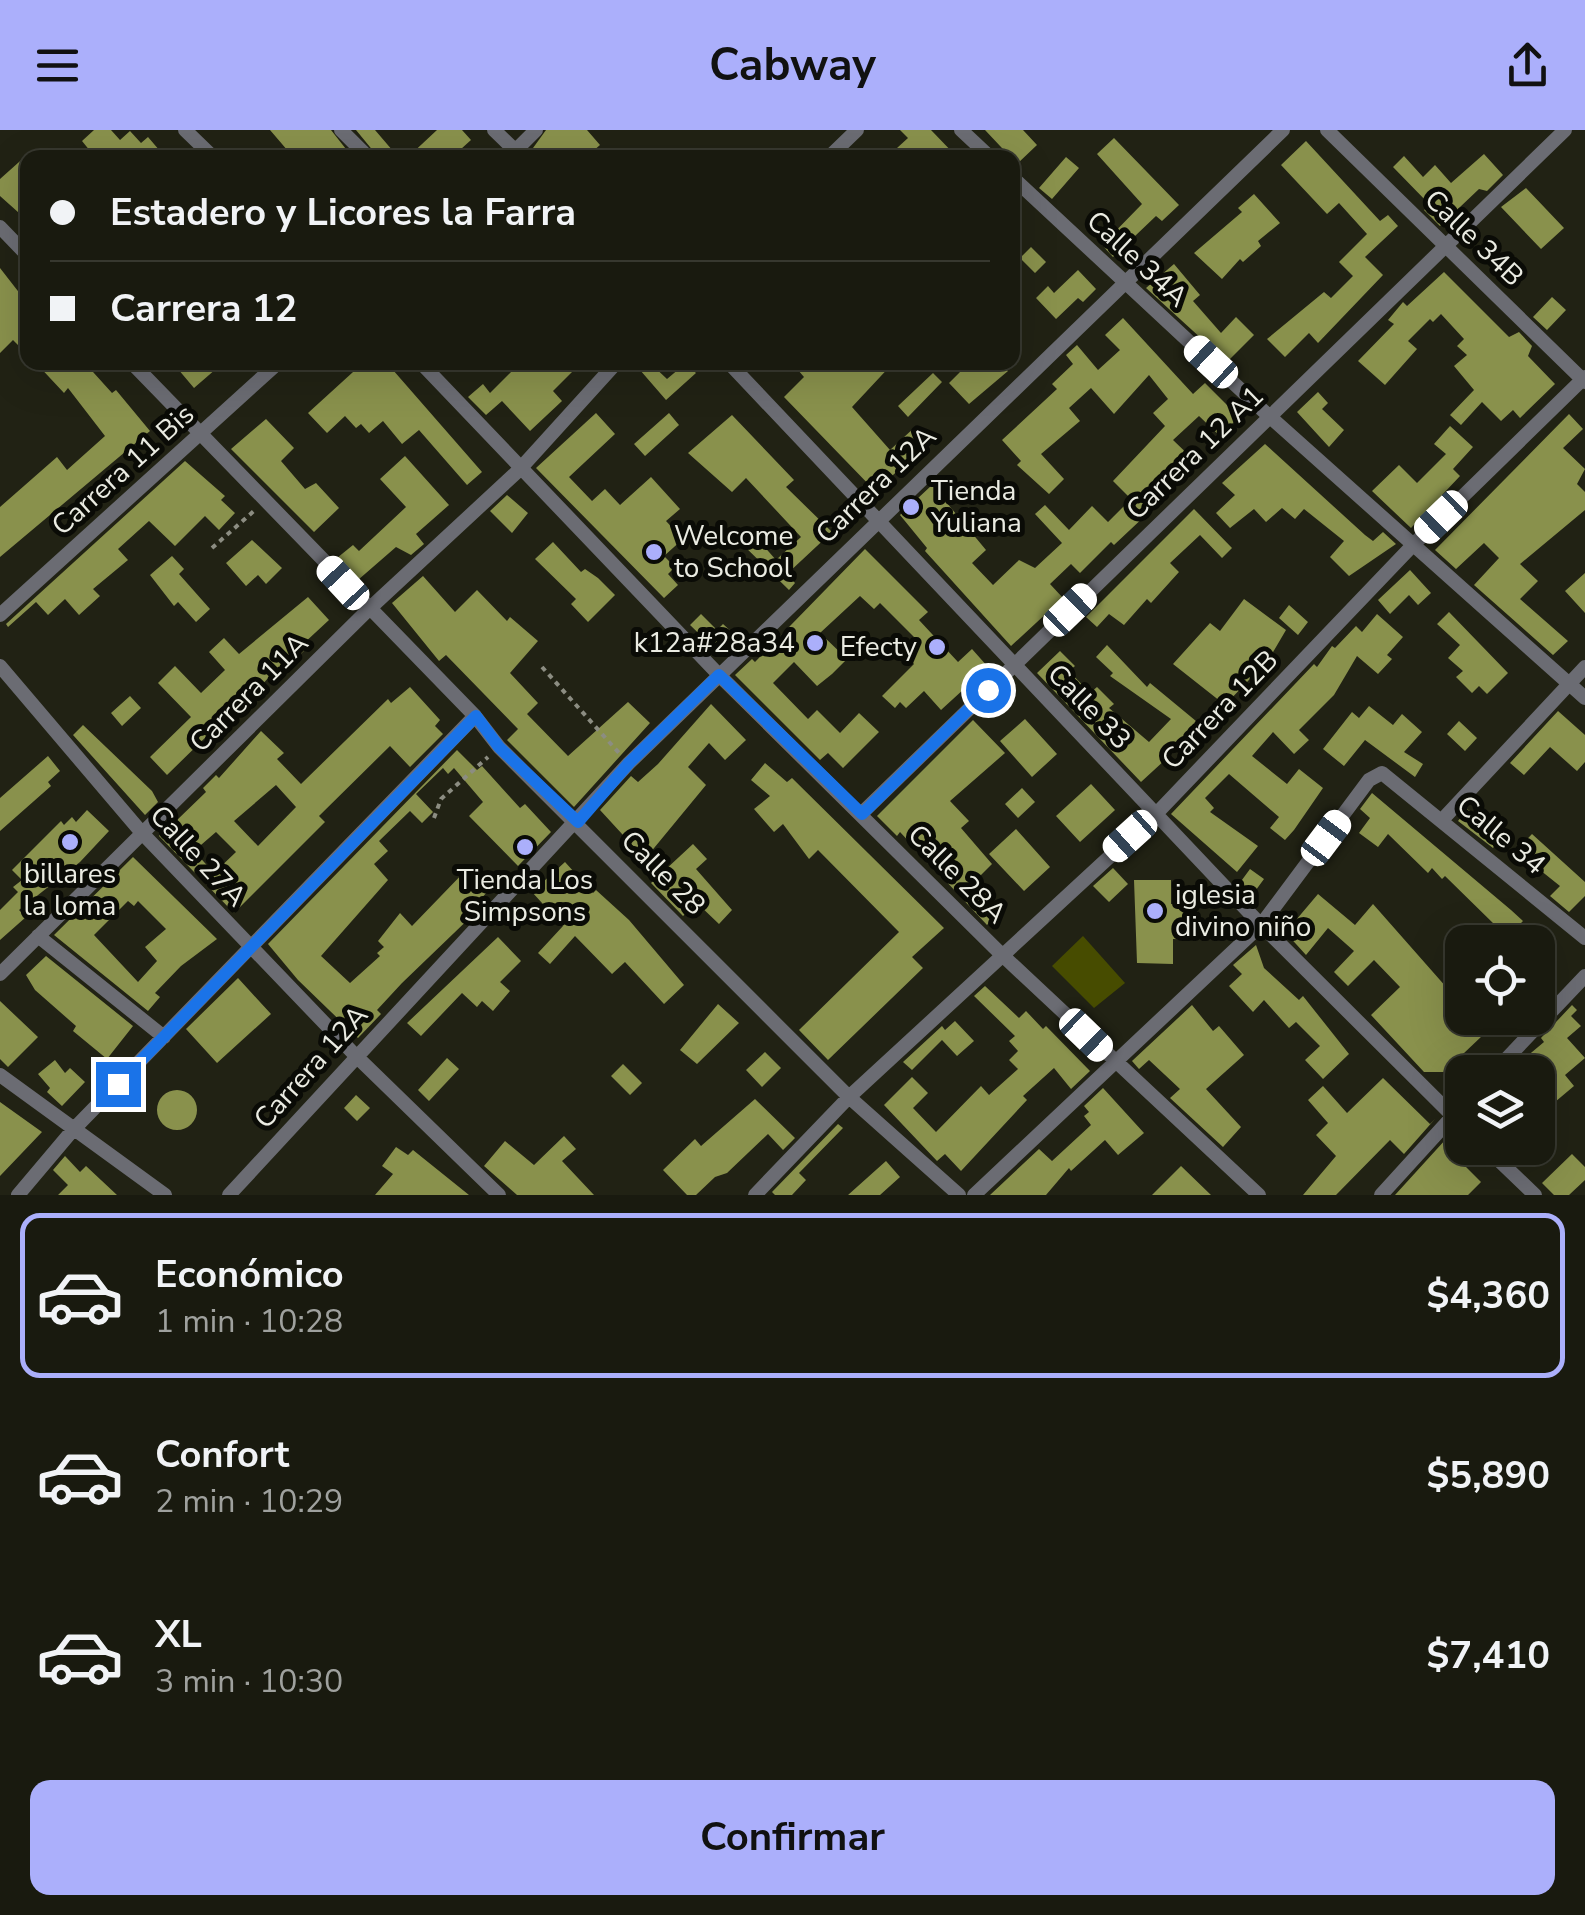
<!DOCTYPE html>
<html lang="es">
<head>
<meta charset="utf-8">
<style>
  :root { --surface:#191a0f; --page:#26271d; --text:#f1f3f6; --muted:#9fa19e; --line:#37382f; --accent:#abaffb }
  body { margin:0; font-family:"Nunito Sans",sans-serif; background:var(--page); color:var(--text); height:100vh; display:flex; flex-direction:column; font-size:38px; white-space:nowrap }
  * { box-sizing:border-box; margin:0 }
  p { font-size:32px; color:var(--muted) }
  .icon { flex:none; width:55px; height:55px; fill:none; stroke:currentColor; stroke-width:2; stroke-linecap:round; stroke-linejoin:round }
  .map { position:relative; height:1065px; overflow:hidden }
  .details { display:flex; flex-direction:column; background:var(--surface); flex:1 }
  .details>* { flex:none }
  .top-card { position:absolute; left:20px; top:20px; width:1000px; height:220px; border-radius:20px; box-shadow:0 10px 40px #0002,0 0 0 2px var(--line); display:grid; align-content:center; height:220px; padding:0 30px; background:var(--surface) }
  .fabs { position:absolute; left:1445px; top:795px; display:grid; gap:20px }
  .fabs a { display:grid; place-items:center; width:110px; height:110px; border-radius:20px; background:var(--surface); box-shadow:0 10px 40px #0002,0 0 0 2px var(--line); font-size:50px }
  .end { position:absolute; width:45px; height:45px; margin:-22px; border:12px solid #1a73e8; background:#fff; box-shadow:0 0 0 5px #fff }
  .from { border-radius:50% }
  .car { position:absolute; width:30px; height:60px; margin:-30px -15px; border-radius:12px; box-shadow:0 0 8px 2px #0007; background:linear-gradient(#fff 24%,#345 0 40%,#fff 0 76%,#345 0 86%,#fff 0) }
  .top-card b { display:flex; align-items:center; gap:35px; height:95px; font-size:38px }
  .top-card b+b { border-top:2px solid var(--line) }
  .top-card i { width:25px; height:25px; background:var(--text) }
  ul { padding:18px 0 0; list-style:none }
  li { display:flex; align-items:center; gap:30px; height:165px; margin:0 20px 15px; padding:0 10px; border:5px solid transparent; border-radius:20px }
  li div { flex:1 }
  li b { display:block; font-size:38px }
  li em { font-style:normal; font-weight:700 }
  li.current { border-color:var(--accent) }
  li>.icon { width:90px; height:90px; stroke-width:1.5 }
  .action { display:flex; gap:20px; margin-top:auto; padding:20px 30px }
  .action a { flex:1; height:115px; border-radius:20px; background:var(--accent); color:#111; font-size:40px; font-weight:700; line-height:115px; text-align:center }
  header { display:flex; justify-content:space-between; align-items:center; height:130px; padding:0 30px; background:var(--accent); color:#111; font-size:45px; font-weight:700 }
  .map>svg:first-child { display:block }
  .green { fill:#474c00 }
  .building { fill:#89914c; fill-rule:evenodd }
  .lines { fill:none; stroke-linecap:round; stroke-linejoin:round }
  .path { stroke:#8c8d82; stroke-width:4; stroke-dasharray:5 5; stroke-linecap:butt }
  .minor { stroke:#6b6c73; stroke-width:14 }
  .route { stroke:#1a73e8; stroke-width:12 }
  .poi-dot { fill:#abaffb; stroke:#0a0b06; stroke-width:4 }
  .labels { text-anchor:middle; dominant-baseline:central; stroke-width:10; stroke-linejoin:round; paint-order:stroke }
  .street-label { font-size:28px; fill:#eaebe2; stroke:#0a0b06 }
  .poi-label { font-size:28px; fill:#eaebe2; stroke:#0a0b06; text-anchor:start }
</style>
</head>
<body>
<header><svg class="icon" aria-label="menu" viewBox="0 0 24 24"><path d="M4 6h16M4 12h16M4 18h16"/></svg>Cabway<svg class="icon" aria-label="share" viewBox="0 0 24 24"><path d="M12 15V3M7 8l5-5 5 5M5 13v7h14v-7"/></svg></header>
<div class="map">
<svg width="1585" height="1065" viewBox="0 0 1585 1065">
  <rect width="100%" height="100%" fill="#212214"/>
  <path class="green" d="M1083 806 1125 853 1094 878 1052 836Z"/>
  <path class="building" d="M94 0H111L120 10 130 1 141 13 148 7 166 28H112L105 19 95 27 82 11Z
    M270 0H331L353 28H294Z
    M356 0H375L399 28H379Z
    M437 0H462L471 10 451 28H407Z
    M546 0H587L600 15 585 28H542L533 18Z
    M900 0H931L958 28H886L908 8Z
    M985 0H1023L1037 15 1017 34Z
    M1114 8 1179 75 1162 91 1156 86 1113 127 1102 115 1142 74 1097 24Z
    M1306 11 1380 91 1388 85 1398 96 1365 127 1383 145 1318 213 1309 203 1285 227 1267 209 1324 162 1331 168 1353 146 1339 132 1367 104 1339 73 1327 84 1281 35Z
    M28 24V91L0 66V49Z
    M1484 24 1503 45 1487 61 1479 59 1440 96 1424 80 1430 75 1393 37 1404 26 1423 47 1435 35 1451 53Z
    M1066 27 1079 38 1052 69 1039 58Z
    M1526 58 1564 98 1541 119 1501 77Z
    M1254 64 1280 93 1258 111 1261 116 1243 132 1240 129 1222 149 1194 123 1242 82 1238 78Z
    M1031 117 1046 132 1035 143 1020 128Z
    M1174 134 1200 165 1193 171 1221 203 1236 187 1254 205 1227 232 1146 158Z
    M0 138 28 174V225L13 210 0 223Z
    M1078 140 1096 159 1083 172 1078 168 1056 189 1036 168 1048 156 1054 163Z
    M1444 142 1509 207 1519 202 1532 216 1528 226 1555 254 1520 288 1513 280 1501 291 1482 272 1461 295 1450 285 1474 260 1454 236 1467 225 1457 216 1464 209 1441 184 1433 192 1430 189 1408 211 1417 219 1385 255 1358 231 1394 194 1388 190 1403 172 1407 176Z
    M1552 167 1566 180 1547 200 1533 187Z
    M1123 188 1193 264 1205 253 1239 287 1220 306 1199 286 1173 310 1198 334 1184 348 1180 344 1159 365 1163 369 1114 415 1111 412 1080 443 1071 434 1050 454 1063 468 1011 516 925 421 927 418 900 385 932 355 986 420 972 433 993 455 1019 430 1035 438 1062 413 1035 384 1045 375 1069 400 1092 376 1108 392 1131 369 1113 351 1165 296 1153 283 1168 269 1149 245 1114 284 1091 258 1069 278 1080 291 1041 324 1064 349 1049 364 1017 335 1021 331 1002 310 1057 259 1052 254 1073 234 1066 225 1077 215 1098 240 1120 220 1105 205Z
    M35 232H84L112 263 116 260 150 301 0 427V377L57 327 67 340 105 306 68 258 64 263Z
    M172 232H224L194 258Z
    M364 232H386L482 342 467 355 419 300 402 314 383 291 369 303 361 294 356 298 345 286 327 303 308 283Z
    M521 232H582L553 261 562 271 530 301 502 271 486 285 468 267 483 254 490 263Z
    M649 232 667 249 686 233 696 243 666 270 640 240Z
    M791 232H894L852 277 890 320 915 297 929 313 875 361 784 267 804 247Z
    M951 232H999L1008 241 969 274 949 253 960 242Z
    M933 243 942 252 908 287 898 276Z
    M1318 262 1328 273 1322 279 1344 300 1329 317 1297 282Z
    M596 283 615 304 569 347 592 371 605 359 620 375 651 347 680 379 666 391 683 409 664 426 675 437 668 444 678 455 664 468 536 338Z
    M669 283 679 295 645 326 634 314Z
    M1569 284 1583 299 1563 318 1585 339 1577 354 1585 362V380L1520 434 1538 451 1520 469 1568 511 1553 525 1474 455 1499 428 1484 413 1456 439 1435 420Z
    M732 285 794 350 786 357 832 402 787 444 795 453 789 460 737 409 749 399 776 430 801 407 746 348 732 362 688 323Z
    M266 289 294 318 281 331 305 359 316 353 339 378 314 402 231 319Z
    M1450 296 1473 317 1453 339 1460 346 1411 398 1372 361 1399 335 1417 353 1446 324 1434 314Z
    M1265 314 1365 405 1373 411 1383 402 1396 414 1349 446 1330 427 1344 411 1304 379 1295 389 1282 378 1266 392 1254 379 1230 398 1216 383 1235 365 1222 353Z
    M405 326 449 375 416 404 424 414 411 425 396 417 358 450 337 428 353 415 359 421 406 377 380 349Z
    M185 331 225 366 221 370 235 383 219 400 205 386 175 416 149 391 118 419 128 430 93 459 100 466 79 485 65 469 48 485 36 472 8 497 6 494Z
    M507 365 528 383 512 403 490 381Z
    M1194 379 1232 418 1222 428 1200 405 1170 433 1179 442 1151 473 1147 469 1124 495 1109 484 1097 497 1086 487Z
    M252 410 282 438 266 454 258 445 246 456 226 433Z
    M553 412 581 442 585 439 598 448 615 465 588 492 571 474 576 469 535 429Z
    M865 419 928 482 919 490 958 532 972 519 988 537 941 580 924 561 906 578 900 572 895 578 882 566 914 534 901 519 914 507 880 473 874 479 860 466 820 503 847 529 832 544 817 556 794 532 773 553 808 589 817 580 840 603 859 583 879 602 843 638 828 623 820 630 735 545 752 529 755 532Z
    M172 426 184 439 179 444 210 479 196 492 178 472 174 476 150 445Z
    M1410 440 1431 463 1418 475 1409 465 1390 484 1378 470Z
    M1585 443V483L1565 461Z
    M423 446 455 482 477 460 507 491 510 487 538 511 510 543 538 573 527 584 568 626 628 572 650 593 574 677 507 610 518 599 446 525 439 531 392 473Z
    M308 467 329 490 302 515 306 519 290 534 273 549 270 546 217 604 213 600 167 645 150 627 191 587 158 553 175 536 201 563 225 540 209 522 224 508 239 524Z
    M1244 469 1286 500 1269 529 1225 575 1173 534 1210 493 1220 501Z
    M1289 475 1308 492 1298 505 1279 488Z
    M1449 482 1508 543 1487 564 1479 556 1472 563 1456 547 1463 541 1448 528 1460 515 1437 494Z
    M701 484 717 500 723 494 734 504 717 521 690 495Z
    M1377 484 1403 507 1387 525 1392 529 1378 544 1357 526 1334 565 1299 600 1309 610 1294 624 1273 602 1252 626 1287 654 1299 639 1323 658 1294 700 1285 710 1270 698 1279 687 1229 644 1205 668 1214 678 1210 682 1258 716 1237 742 1171 684 1314 534 1317 537 1332 516 1335 518 1356 496 1362 502Z
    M1107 515 1147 557 1150 553 1202 596 1141 652 1037 543 1060 521 1075 536 1069 541 1090 563 1097 557 1114 574 1109 578 1149 612 1171 589 1110 546 1113 543 1096 527Z
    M410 557 440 590 435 596 443 604 410 637 390 616 319 686 325 692 234 783 159 706 173 688 176 691 206 662 203 658 216 645 219 648 261 601 284 623 277 629 301 654 388 569 391 573ZM276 655 296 677 258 716 234 691ZM216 702 236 722 214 743 194 721Z
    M130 566 141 578 122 596 111 583Z
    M711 574 746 610 725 630 709 613 688 637 706 655 645 729 600 680 631 646 638 652 658 634Z
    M1369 576 1393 595 1402 584 1422 602 1404 622 1423 634 1415 647 1365 610 1344 636 1323 619 1352 582 1359 588Z
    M1558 581 1585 605V632L1577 641 1550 617 1524 645 1510 633Z
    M1025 589 1057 624 1032 647 1000 611Z
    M973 590 1005 623 950 671 969 691 961 698 992 734 974 752 1002 778 987 795 900 702 897 706 877 686Z
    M1459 591 1477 608 1465 621 1447 604Z
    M83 595 152 661 158 672 145 685 73 605Z
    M457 620 477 640 482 636 520 678 525 674 551 702 518 736 469 686 483 672 454 638 448 644 443 638 416 664 433 682 422 693 410 681 379 711 388 721 374 734 388 750 321 826 350 853 380 826 377 823 384 817 378 811 400 783 412 796 468 738 490 759 476 774 480 778 402 853 377 880 381 884 358 908 298 850 268 814Z
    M48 626 60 641 48 652 51 656 0 701V668Z
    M765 633 787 652 792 648 944 798 912 827 923 838 828 930 799 900 899 802 818 720 809 729 783 694 774 702 754 679 770 666 751 650Z
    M1091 654 1115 680 1080 712 1056 686Z
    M1022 658 1035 672 1018 688 1005 674Z
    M1372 663 1511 780 1523 791 1517 797 1533 812H1506L1492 800 1496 796 1445 746 1442 749 1432 738 1428 743 1388 704 1378 717 1359 703 1370 688 1360 679Z
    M1467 679 1504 704 1493 718 1458 691Z
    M87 680 109 701 80 732 19 780 26 787 0 810V780L18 762 13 757 22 750 12 740 61 691 64 695 72 687 76 692Z
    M1016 699 1050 737 1024 761 989 724Z
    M1532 704 1585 752V766L1569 782 1550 766 1560 756 1516 721Z
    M693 714 707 729 696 739 732 780 719 794 697 773 683 786 651 753Z
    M133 727 217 809 181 836 155 863 160 867 148 881 54 805ZM128 771 134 776 138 771 166 799 145 817 157 831 138 852 94 805Z
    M565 732 593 763 596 760 629 790 684 855 664 874 625 832 612 844 575 806 550 834 538 823 563 796 532 762Z
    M1113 738 1128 754 1109 772 1093 756Z
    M1250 739 1264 749 1253 764 1239 754Z
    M1134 750H1171V774L1198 776 1196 810 1173 809V834L1137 833Z
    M1318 764 1355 795 1373 774 1462 875V888H1501L1444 942H1424L1371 885 1400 857 1374 830 1348 856 1334 842 1354 821 1328 798 1306 825 1276 792 1285 781 1296 790Z
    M498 807 521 831 500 852 510 861 493 881 482 871 477 877 462 863 421 906 407 893Z
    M1538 808 1557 826 1538 848Z
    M1256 815 1264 838 1299 870 1303 866 1349 924 1323 949 1305 930 1320 916 1296 892 1289 898 1264 870 1253 882 1229 856 1242 844 1233 835Z
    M46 826 133 896 107 929 73 901 76 896 35 860 26 845Z
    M238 848 271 884 217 933 186 899Z
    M985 856 1019 888 1026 881 1043 899 1046 896 1090 941 1071 959 1054 938 1023 966 1027 970 961 1041 945 1024 937 1031 884 975 912 947 928 963 913 978 936 1002 981 956 989 965 1018 939 1009 930 1018 921 1009 911 1015 906 974 866Z
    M0 871 38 907 8 937 0 929Z
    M718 874 739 893 697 934 680 920Z
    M1192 875 1213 901 1219 896 1244 925 1206 959 1241 997 1223 1017 1170 968 1180 959 1149 930 1139 939 1132 931Z
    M1572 875 1577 880 1571 886 1581 896 1567 908 1585 928 1565 945 1574 956 1555 972 1538 951V942H1508L1544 912 1541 908Z
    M955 891 974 911 957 926 942 910 912 940 903 932 942 896 945 900Z
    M765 922 781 938 762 957 746 940Z
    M447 928 459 939 429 971 418 960Z
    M55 930 65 943 70 938 85 952 62 976 47 962 50 958 38 944Z
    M623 934 642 953 630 965 611 946Z
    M1383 948 1430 994 1435 989 1404 1024 1390 1010 1336 1065H1303L1336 1026 1316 1005 1328 993 1308 970 1323 956 1347 983Z
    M1103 958 1144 1003 1118 1025 1105 1010 1071 1041 1069 1038 1046 1065H990L1039 1019 1052 1031 1091 995 1084 986 1089 982 1084 976Z
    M157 980a20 20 0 1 1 40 0a20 20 0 1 1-40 0Z
    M356 965 370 978 357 991 344 978Z
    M755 969 795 1008 783 1020 768 1004 727 1043 715 1047 696 1065H687L663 1040 695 1009 701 1016Z
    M0 972 42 1002 0 1046Z
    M838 994 843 998 799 1043 806 1050 792 1065H775L772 1062Z
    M564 1006 576 1019 562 1031 594 1065H517L484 1036 505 1011 534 1035Z
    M1446 1009 1452 1015 1448 1019 1481 1052 1468 1065H1395Z
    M396 1017 408 1025 413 1020 469 1065H375L393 1044 382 1036Z
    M1572 1024 1585 1037V1050L1569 1065H1554L1542 1053Z
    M65 1026 80 1042 86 1036 117 1065H58L68 1055 53 1040Z
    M886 1031 900 1047 880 1065H848Z
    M1181 1036 1211 1065H1152Z"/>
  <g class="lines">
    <path class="path" d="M212 418 255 380
      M542 537 619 623
      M434 688 441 669 488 627"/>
    <path class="minor" d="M185 0 214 28
      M341 0 369 28
      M494 0 523 28
      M961 0 991 28
      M1327 0 1585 252
      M508 28 536 0
      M828 28 857 0
      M1012 47 1269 286 1585 568
      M0 97 28 126
      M131 232 475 586 499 617 849 967 959 1065
      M420 232 719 545 1000 823 1259 1065
      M728 232 1261 795 1462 995
      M0 485 279 232
      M0 536 142 703 355 925 499 1065
      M862 683 1565 0
      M1443 689 1585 537
      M38 806 164 907
      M0 844 368 480 519 340 617 232
      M1494 942 1585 846
      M0 945 165 1065
      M1486 1018 1535 1065
      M18 1065 72 1001 475 586
      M229 1065 629 633 1283 0
      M755 1065 849 967 1157 683 1413 415 1585 247
      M974 1065 1261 795 1369 650 1382 643 1585 808
      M1381 1065 1462 976"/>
  </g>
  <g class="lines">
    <path class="route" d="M118 954 476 586 499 617 578 692 629 633 719 545 862 684 988 560"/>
  </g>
  <g class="poi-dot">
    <circle cx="911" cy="377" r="10"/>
    <circle cx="654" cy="422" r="10"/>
    <circle cx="815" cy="513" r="10"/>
    <circle cx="937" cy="517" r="10"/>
    <circle cx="70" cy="712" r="10"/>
    <circle cx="525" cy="717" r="10"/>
    <circle cx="1155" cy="781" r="10"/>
  </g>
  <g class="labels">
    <g class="street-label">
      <text transform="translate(1474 108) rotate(44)">Calle 34B</text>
      <text transform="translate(1137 129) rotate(43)">Calle 34A</text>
      <text transform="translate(1195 323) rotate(-44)">Carrera 12 A1</text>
      <text transform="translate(123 340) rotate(-42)">Carrera 11 Bis</text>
      <text transform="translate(876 355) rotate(-44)">Carrera 12A</text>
      <text transform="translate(249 563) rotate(-45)">Carrera 11A</text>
      <text transform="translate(1089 577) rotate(46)">Calle 33</text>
      <text transform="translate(1220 580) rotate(-46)">Carrera 12B</text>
      <text transform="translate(1501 705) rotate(40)">Calle 34</text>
      <text transform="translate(198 726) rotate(47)">Calle 27A</text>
      <text transform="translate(663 743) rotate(45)">Calle 28</text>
      <text transform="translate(957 744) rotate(45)">Calle 28A</text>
      <text transform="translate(311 937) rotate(-48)">Carrera 12A</text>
    </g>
    <g class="poi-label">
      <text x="931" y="361">Tienda<tspan x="931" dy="32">Yuliana</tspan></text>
      <text x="674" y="406">Welcome<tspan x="674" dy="32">to School</tspan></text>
      <text x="795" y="513" text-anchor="end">k12a#28a34</text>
      <text x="917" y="517" text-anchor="end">Efecty</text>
      <text x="70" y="744" text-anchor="middle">billares<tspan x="70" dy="32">la loma</tspan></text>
      <text x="525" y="750" text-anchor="middle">Tienda Los<tspan x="525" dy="32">Simpsons</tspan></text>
      <text x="1175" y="765">iglesia<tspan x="1175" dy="32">divino niño</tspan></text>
    </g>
  </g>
</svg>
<div class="fabs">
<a><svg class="icon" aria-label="locate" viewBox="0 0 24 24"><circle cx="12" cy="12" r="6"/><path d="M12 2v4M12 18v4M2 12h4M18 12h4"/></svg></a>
<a><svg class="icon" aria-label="layers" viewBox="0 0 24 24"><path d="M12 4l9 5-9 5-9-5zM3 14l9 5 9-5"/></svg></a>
</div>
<i class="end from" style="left:988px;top:560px"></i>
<i class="end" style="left:118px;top:954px"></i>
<i class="car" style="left:1211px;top:232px;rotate:313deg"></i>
<i class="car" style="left:1441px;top:387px;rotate:226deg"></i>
<i class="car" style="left:343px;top:453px;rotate:317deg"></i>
<i class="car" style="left:1070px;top:480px;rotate:46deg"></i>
<i class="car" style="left:1130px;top:706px;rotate:228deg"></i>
<i class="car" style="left:1326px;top:708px;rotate:37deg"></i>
<i class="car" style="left:1086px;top:905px;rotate:134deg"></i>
<div class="top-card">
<b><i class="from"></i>Estadero y Licores la Farra</b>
<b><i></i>Carrera 12</b>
</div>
</div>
<section class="details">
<ul>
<li class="current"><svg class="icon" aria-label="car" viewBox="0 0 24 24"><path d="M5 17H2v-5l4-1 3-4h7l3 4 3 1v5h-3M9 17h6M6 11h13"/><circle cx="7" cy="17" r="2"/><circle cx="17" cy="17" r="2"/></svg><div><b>Económico</b><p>1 min · 10:28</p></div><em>$4,360</em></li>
<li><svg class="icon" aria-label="car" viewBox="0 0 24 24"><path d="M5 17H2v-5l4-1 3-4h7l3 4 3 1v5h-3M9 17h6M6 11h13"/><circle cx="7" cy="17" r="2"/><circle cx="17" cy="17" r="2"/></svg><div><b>Confort</b><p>2 min · 10:29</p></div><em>$5,890</em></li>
<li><svg class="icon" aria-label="car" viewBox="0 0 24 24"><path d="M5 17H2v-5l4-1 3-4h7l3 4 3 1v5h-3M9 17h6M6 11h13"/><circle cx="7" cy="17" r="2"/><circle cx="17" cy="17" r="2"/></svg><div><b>XL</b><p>3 min · 10:30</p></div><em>$7,410</em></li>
</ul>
<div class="action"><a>Confirmar</a></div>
</section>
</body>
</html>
